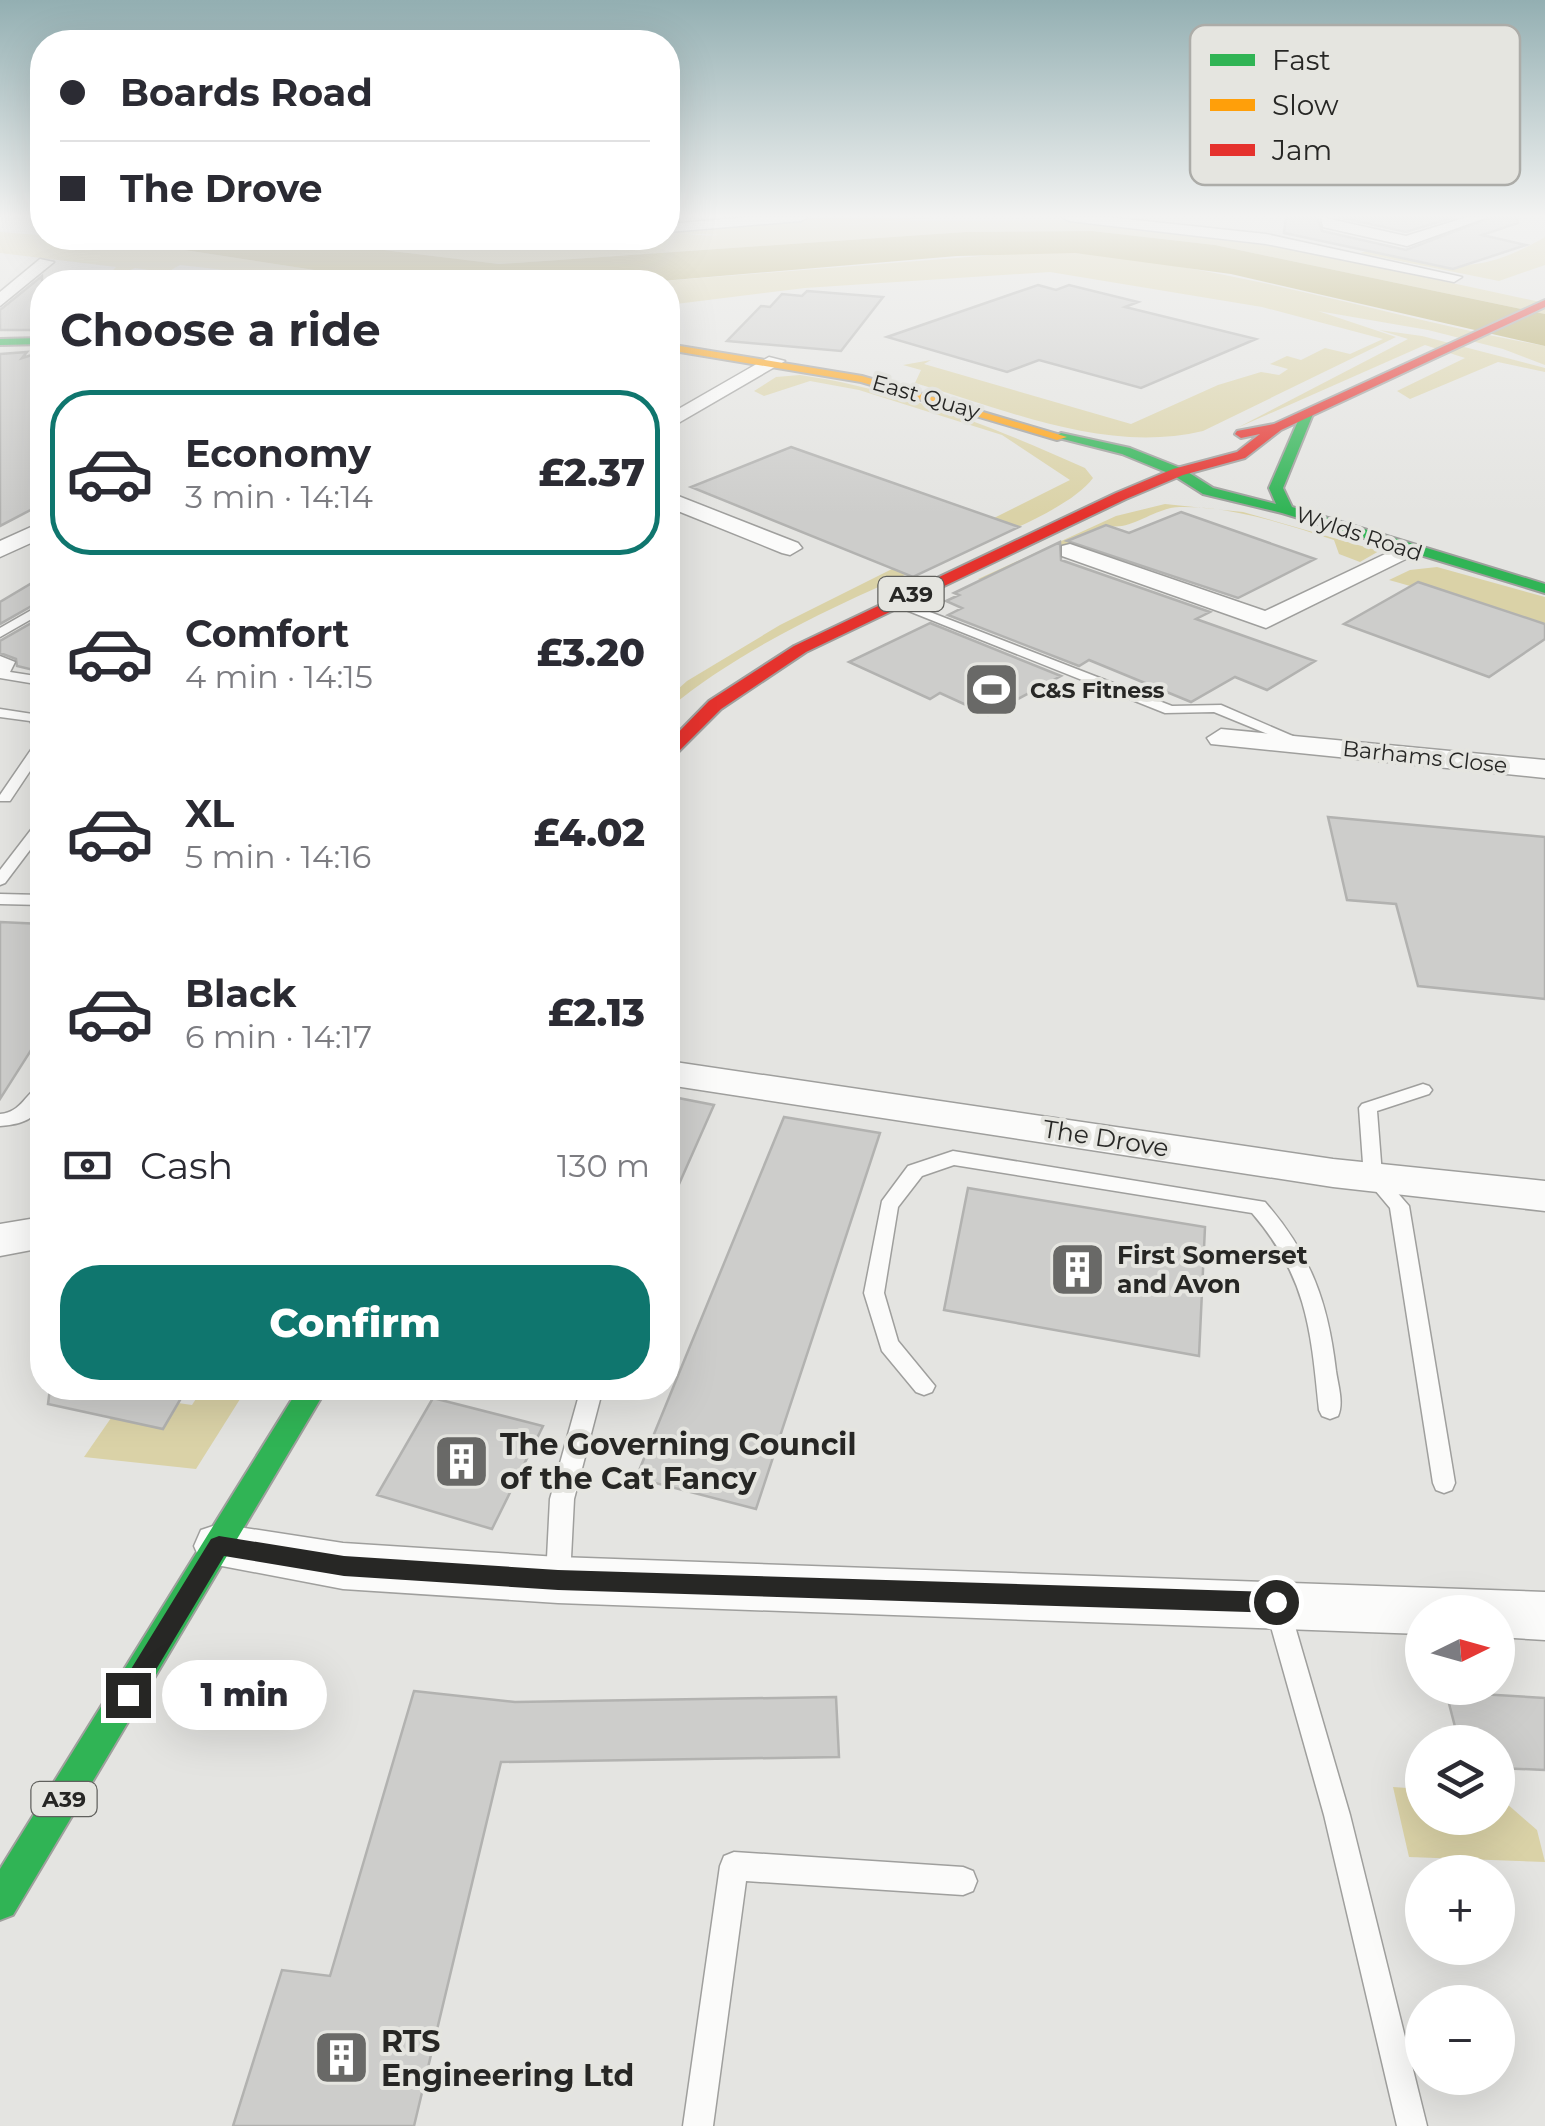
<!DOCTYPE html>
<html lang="en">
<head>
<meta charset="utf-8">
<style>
  :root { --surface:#fff; --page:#f2f2f3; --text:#2b2b33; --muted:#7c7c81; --line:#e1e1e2; --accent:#0f766e }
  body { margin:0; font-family:Montserrat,sans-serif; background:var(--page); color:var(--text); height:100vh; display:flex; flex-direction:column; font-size:38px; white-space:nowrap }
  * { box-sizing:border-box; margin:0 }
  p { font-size:32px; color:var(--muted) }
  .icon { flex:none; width:55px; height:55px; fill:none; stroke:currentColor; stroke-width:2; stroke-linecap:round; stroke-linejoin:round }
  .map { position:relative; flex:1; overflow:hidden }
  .panel { position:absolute; left:30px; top:270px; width:650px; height:1130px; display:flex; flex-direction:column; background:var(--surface); border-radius:40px; box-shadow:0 10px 40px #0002 }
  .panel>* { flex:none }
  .guide { position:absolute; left:30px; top:30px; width:650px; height:220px; border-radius:40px; box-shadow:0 10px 40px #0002; display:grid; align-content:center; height:220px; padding:0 30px; background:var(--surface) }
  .needle { width:65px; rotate:85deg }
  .buttons { position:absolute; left:1405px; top:1595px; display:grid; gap:20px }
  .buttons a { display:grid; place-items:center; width:110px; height:110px; border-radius:50%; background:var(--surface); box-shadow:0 10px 40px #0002; font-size:50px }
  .end { position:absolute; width:45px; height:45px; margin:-22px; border:12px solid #272725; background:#fff; box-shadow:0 0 0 5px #fff }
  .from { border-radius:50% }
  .bubble { position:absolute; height:70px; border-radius:35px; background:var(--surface); box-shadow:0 10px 40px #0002; font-size:32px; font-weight:800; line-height:70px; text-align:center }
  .guide b { display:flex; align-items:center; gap:35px; height:95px; font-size:38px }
  .guide b+b { border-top:2px solid var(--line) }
  .guide i { width:25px; height:25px; background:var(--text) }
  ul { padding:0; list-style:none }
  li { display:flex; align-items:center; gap:30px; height:165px; margin:0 20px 15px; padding:0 10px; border:5px solid transparent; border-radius:40px }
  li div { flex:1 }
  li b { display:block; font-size:38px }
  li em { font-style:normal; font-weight:800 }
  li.current { border-color:var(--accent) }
  li>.icon { width:90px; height:90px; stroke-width:1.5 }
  h2 { padding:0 30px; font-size:45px; line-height:120px }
  .pay { display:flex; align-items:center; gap:25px; height:110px; padding:0 30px; font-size:38px }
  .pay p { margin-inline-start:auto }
  .button { display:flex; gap:20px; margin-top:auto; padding:20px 30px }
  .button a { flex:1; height:115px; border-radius:40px; background:var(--accent); color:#fff; font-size:40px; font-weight:800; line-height:115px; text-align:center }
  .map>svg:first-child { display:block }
  .green { fill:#dad2a7 }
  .water { fill:#b4a861 }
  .building { fill:#cdcdcb; stroke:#b2b2b0; stroke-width:2.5 }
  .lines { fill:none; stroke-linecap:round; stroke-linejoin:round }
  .lane-casing { stroke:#9f9f9d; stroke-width:3 }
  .street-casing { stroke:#9f9f9d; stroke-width:3 }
  .fast-casing { stroke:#9f9f9d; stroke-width:4 }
  .slow-casing { stroke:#9f9f9d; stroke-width:4 }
  .jam-casing { stroke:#9f9f9d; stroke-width:4 }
  .lane { fill:#fbfbfa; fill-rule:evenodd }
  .street { fill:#fbfbfa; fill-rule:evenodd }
  .fast { fill:#30b455; fill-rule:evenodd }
  .slow { fill:#ff9f0a; fill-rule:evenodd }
  .jam { fill:#e5322d; fill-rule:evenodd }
  .route { fill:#272725 }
  .labels { text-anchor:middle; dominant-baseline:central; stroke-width:8; stroke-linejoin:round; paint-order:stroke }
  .far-street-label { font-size:22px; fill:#272725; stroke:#e5e5e0 }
  .shield { fill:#e5e5e0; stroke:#60605d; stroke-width:2.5 }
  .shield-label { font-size:22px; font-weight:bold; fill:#272725 }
  .far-poi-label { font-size:22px; font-weight:bold; fill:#272725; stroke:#e5e5e0; text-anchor:start }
  .street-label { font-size:25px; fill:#272725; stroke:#e5e5e0 }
  .poi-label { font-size:25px; font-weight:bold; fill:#272725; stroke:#e5e5e0; text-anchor:start }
  .near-poi-label { font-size:30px; font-weight:bold; fill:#272725; stroke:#e5e5e0; text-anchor:start }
  .key { fill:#e5e5e0; stroke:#acaca8; stroke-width:2.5 }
  .key-label { font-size:28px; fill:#272725 }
</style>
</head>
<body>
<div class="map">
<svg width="1545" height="2126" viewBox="0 0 1545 2126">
  <rect width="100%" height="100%" fill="#e4e4e1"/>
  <path class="green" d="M825 217H943L723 235 671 233 714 236C603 247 496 250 385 238H668V231L674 230Z
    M1058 220 1253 240 1545 303V314L1215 245 1092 231 965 232 499 264 285 238H363L524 250 899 221Z
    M0 232 139 243 392 282 254 279 260 274 180 265 164 274 143 276 149 270 135 268 102 282 116 267 0 253Z
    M1545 237V265L1499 281 1360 253 1382 246 1371 252C1449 269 1480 275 1545 237Z
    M1045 251C1216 260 1377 315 1545 346V365L1503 349 1428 330 1318 311 1396 337 1203 431C1105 454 1008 410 915 383L921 370 903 365 931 360 924 364 1131 424 1218 385 1261 372 1279 375 1288 369 1270 364 1287 356 1301 360 1325 348 1350 354 1383 339 1262 307 1050 272 805 288 668 305V282H650Z
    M1379 330 1422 336 1545 368V372L1498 362 1410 399 1397 391 1465 358 1425 345 1237 428 1408 339Z
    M800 375C898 389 994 427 1085 468L1093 478C1067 514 959 551 916 570 829 609 742 648 668 709V698L687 681 780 625 1070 480 1002 435 859 390 810 381 764 396 754 391 776 377Z
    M1165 504 1243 512 1379 551 1360 562 1339 554 1334 540C1286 524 1231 506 1180 507 1155 507 1129 533 1106 525L991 584 978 579 1116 516Z
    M1437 567 1545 597V624L1389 580 1410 570Z
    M203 1388H247L196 1469 84 1457 111 1418 162 1429 178 1403 192 1405Z
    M1393 1787 1422 1789V1818H1498V1796L1537 1830 1545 1862 1409 1857Z"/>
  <path class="water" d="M1092 231 1215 245 1545 314V346L1231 274 1075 253 957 256 650 282H392L139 243 68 238H285L499 264 965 232Z"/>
  <path class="building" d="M1286 217H1317L1322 231 1406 250 1492 217H1517L1518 223 1482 235 1526 245 1453 269 1284 233Z
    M1338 217H1455L1406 232Z
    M42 276V330H0V310Z
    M1038 285 1056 290 1069 285 1138 302 1125 307 1256 339 1141 388 1039 360 1007 372 887 337Z
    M807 291 883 297 841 351 727 341 761 306 770 307 782 294 802 296Z
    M27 352 22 358 42 352V504L0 526V354Z
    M791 447 862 472 1019 527 913 577 691 487Z
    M1181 512 1315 559 1238 598 1067 541 1106 525 1129 533Z
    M1060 542 1061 560 1210 612 1196 619 1315 661 1267 690 1235 677 1191 702 1089 660 1079 666 948 615 962 608 946 601 959 595 954 593Z
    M42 577V600L0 624V602Z
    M1418 582 1545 624V639L1489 677 1344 624Z
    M42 617V672L17 666 16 659 0 653V641Z
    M930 623 1061 676 988 715 940 693 930 699 849 662Z
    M1328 817 1545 837V999L1418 986 1396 904 1347 900Z
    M0 922 42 924V1033L0 1099Z
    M668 1096 714 1105 668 1209Z
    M784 1117 880 1133 756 1509 636 1478Z
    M968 1188 1205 1227 1199 1356 944 1310Z
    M50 1388H187L163 1429 48 1404Z
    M433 1398 543 1426 492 1529 377 1495Z
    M414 1691 515 1702 836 1697 839 1757 501 1762 414 2126H233L282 1970 330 1976Z
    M1446 1692 1545 1698V1770L1498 1768V1742H1459Z"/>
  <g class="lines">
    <defs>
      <path id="lane" d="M891 600H899L1172 706 1221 705 1309 743 1307 746H1297L1214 712 1165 713 891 604Z
        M42 604V613L0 637V628Z
        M0 656 15 662 10 672 42 677V685L0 678Z
        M0 709 39 715 42 721V734L37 733 30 721 0 717Z
        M42 740V753L10 801H0V795L37 741Z
        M42 821V834L5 883 0 885V870L37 822Z
        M0 894 42 895V905L0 904Z
        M1423 1084 1429 1086 1432 1090 1429 1094 1377 1111 1382 1175 1409 1206 1455 1483 1452 1490 1444 1493 1436 1490 1433 1483 1390 1208 1364 1177 1359 1108 1362 1104Z
        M42 1085C44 1115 29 1124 0 1126V1114C23 1112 25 1092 42 1085Z
        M953 1151 1265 1202C1311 1255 1328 1302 1336 1371 1338 1385 1344 1403 1338 1416L1330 1419 1322 1416 1319 1410C1311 1330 1307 1277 1252 1213L954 1165 922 1176 898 1207 884 1293 898 1341 935 1386 932 1392 924 1395 916 1392 882 1351 864 1293 882 1201 908 1166Z
        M581 1388H603L574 1499 570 1578 566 1586 558 1589 550 1586 546 1578 550 1499Z
        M1278 1598 1287 1601 1290 1609 1350 1815 1427 2126H1397L1324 1815 1266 1609 1269 1601Z
        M734 1852 963 1867 973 1871 977 1881 973 1891 963 1895 746 1881 713 2126H683L720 1866 724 1856Z"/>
      <path id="street" d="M749 217H808L801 221 668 232V224Z
        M1062 217H1107L1266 234 1462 277 1454 282 1266 244 1069 221Z
        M1321 217 1406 236 1467 217H1488L1407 246 1323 227Z
        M40 259 54 262 0 306V292Z
        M769 357 785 361 668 429V415Z
        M668 492 798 543 802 548 790 555 782 553 668 507Z
        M42 522V538L0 557V541Z
        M1070 544 1265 611 1402 546H1418L1422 551 1266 628 1062 556V546Z
        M1221 729 1545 760V778L1211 744 1207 738Z
        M668 1061 1333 1159 1545 1181V1211L1333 1187 668 1085Z
        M42 1217V1248L0 1256V1224Z
        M219 1524 343 1543 558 1557 1545 1592V1640L1498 1637V1612H1422V1634L558 1603 343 1589 201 1562 194 1546 201 1530Z"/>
      <path id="fast" d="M42 338V344L0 345V339Z
        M1307 410 1313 414 1283 488 1292 507 1545 584V593L1282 513 1203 494 1173 475 1122 454 1055 437 1061 433 1130 448 1183 469 1213 488 1276 504 1269 488 1301 414Z
        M299 1388H327L13 1915 0 1920V1869Z"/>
      <path id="slow" d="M668 344 862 376 1067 437 1057 440 861 382 668 350Z"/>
      <path id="jam" d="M1545 300V307L1281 430 1245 458 1183 475 1126 499 806 652 721 709 674 756 668 757V743L709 701 794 646 1116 493 1173 469 1237 452 1260 434 1241 438 1235 434 1237 431 1274 424Z"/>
    </defs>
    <use href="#lane" class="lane-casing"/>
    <use href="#street" class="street-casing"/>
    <use href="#fast" class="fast-casing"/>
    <use href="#slow" class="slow-casing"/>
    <use href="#jam" class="jam-casing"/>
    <use href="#lane" class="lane"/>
    <use href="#street" class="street"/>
    <use href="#fast" class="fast"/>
    <use href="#slow" class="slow"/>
    <use href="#jam" class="jam"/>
  </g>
  <linearGradient id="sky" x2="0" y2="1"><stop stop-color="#93afb2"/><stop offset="0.42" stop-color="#f3f3f2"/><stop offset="1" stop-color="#f3f3f2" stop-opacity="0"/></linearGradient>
  <rect width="1545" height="514" fill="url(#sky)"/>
  <path class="route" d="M219 1536 344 1556 558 1570 1276 1592 1288 1602 1276 1613 558 1590 344 1576 224 1556 136 1703H120V1687L211 1539Z"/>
  <defs>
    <symbol id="stadium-square" viewBox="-11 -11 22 22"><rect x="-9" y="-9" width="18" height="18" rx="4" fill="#696967" stroke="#e5e5e0"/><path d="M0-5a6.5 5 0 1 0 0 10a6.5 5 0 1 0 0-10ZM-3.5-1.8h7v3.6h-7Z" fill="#fff"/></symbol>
    <symbol id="building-square" viewBox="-11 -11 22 22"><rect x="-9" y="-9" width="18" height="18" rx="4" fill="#696967" stroke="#e5e5e0"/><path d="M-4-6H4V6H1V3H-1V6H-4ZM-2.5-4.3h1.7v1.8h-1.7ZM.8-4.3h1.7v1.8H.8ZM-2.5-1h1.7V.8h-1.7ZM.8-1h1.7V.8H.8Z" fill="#fff"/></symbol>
  </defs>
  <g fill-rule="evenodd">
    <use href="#stadium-square" x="960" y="658" width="63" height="63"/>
    <use href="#building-square" x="1046" y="1238" width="63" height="63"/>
    <use href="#building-square" x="430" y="1430" width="63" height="63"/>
    <use href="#building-square" x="310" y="2026" width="63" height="63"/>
  </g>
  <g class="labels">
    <g class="far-street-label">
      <text transform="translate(926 397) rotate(16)">East Quay</text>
      <text transform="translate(1359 534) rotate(18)">Wylds Road</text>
      <text transform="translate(1425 757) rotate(6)">Barhams Close</text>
    </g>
    <g class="shield">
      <rect x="878.5" y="577" width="65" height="34" rx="8"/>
      <rect x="31.5" y="1782" width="65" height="34" rx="8"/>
    </g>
    <g class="shield-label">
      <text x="911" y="594">A39</text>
      <text x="64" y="1799">A39</text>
    </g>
    <g class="far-poi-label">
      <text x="1030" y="690">C&amp;S Fitness</text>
    </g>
    <g class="street-label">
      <text transform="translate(1106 1138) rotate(9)">The Drove</text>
    </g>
    <g class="poi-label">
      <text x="1117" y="1255">First Somerset<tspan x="1117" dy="29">and Avon</tspan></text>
    </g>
    <g class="near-poi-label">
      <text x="500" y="1444">The Governing Council<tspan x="500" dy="34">of the Cat Fancy</tspan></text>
      <text x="381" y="2041">RTS<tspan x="381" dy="34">Engineering Ltd</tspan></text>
    </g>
  </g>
  <rect x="1190" y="25" width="330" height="160" rx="15" class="key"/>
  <rect x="1210" y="54" width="45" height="12" fill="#30b455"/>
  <rect x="1210" y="99" width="45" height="12" fill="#ff9f0a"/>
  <rect x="1210" y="144" width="45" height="12" fill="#e5322d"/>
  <g class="key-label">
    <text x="1272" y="70">Fast</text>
    <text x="1272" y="115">Slow</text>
    <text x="1272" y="160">Jam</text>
  </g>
</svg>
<div class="buttons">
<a><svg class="needle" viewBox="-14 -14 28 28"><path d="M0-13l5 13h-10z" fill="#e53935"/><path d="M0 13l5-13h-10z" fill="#7c7c81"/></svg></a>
<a><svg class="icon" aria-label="layers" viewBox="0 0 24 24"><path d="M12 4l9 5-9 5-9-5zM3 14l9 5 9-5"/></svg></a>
<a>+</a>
<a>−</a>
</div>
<i class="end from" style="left:1276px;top:1602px"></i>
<i class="end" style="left:128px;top:1695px"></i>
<div class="bubble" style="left:162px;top:1660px;width:165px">1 min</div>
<div class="guide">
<b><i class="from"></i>Boards Road</b>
<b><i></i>The Drove</b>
</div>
<section class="panel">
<h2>Choose a ride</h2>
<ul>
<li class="current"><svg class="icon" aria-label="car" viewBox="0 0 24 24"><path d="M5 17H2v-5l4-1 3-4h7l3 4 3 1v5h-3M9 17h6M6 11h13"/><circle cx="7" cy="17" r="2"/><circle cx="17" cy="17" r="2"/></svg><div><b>Economy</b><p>3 min · 14:14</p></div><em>£2.37</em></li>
<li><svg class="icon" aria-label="car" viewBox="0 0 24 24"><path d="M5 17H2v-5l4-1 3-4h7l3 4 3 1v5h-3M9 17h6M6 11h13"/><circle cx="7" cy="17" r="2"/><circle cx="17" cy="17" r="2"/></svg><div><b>Comfort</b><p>4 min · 14:15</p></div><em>£3.20</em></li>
<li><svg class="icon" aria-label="car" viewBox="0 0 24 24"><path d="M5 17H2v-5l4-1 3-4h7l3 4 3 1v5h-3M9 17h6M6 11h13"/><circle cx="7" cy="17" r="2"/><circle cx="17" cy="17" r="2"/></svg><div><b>XL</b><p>5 min · 14:16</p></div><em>£4.02</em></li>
<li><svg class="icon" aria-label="car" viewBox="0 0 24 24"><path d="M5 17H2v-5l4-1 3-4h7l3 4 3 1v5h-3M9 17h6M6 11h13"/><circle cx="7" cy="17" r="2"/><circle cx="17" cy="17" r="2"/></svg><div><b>Black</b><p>6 min · 14:17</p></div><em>£2.13</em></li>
</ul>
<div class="pay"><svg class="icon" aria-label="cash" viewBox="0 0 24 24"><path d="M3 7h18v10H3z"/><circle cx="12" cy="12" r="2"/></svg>Cash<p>130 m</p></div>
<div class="button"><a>Confirm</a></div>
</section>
</div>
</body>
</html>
